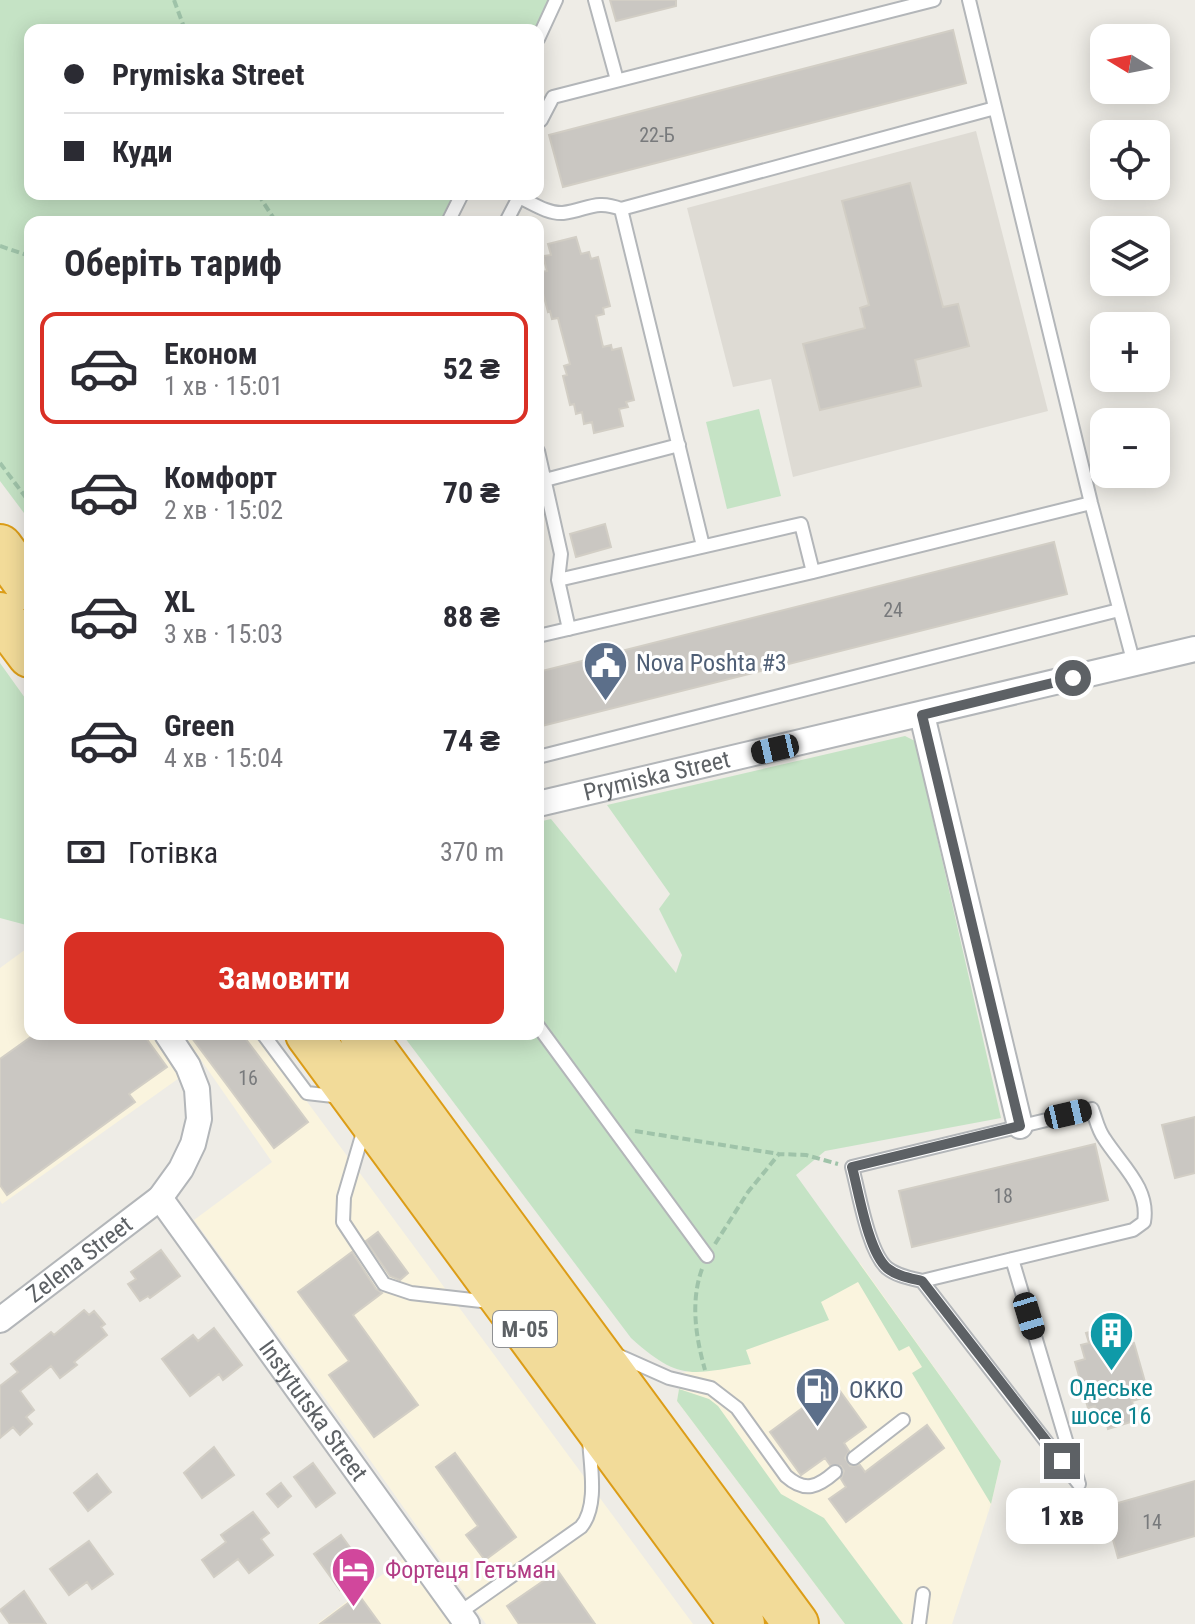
<!DOCTYPE html>
<html lang="uk">
<head>
<meta charset="utf-8">
<style>
  :root { --surface:#fff; --page:#f2f2f3; --text:#2b2b33; --muted:#7c7c81; --line:#e1e1e2; --accent:#d93025 }
  body { margin:0; font-family:"Roboto Condensed",sans-serif; background:var(--page); color:var(--text); height:100vh; display:flex; flex-direction:column; font-size:30px; white-space:nowrap }
  * { box-sizing:border-box; margin:0 }
  p { font-size:26px; color:var(--muted) }
  .icon { flex:none; width:44px; height:44px; fill:none; stroke:currentColor; stroke-width:2; stroke-linecap:round; stroke-linejoin:round }
  .map { position:relative; flex:1; overflow:hidden }
  .panel { position:absolute; left:24px; top:216px; width:520px; height:824px; display:flex; flex-direction:column; background:var(--surface); border-radius:16px; box-shadow:0 4px 20px #0003 }
  .panel>* { flex:none }
  .top-card { position:absolute; left:24px; top:24px; width:520px; height:176px; border-radius:16px; box-shadow:0 4px 20px #0003; display:grid; align-content:center; height:176px; padding:0 40px; background:var(--surface) }
  .needle { width:52px; rotate:280deg }
  .tools { position:absolute; left:1090px; top:24px; display:grid; gap:16px }
  .tools a { display:grid; place-items:center; width:80px; height:80px; border-radius:16px; background:var(--surface); box-shadow:0 4px 20px #0003; font-size:40px }
  .end { position:absolute; width:36px; height:36px; margin:-18px; border:10px solid #5d6165; background:#fff; box-shadow:0 0 0 4px #fff }
  .from { border-radius:50% }
  .bubble { position:absolute; height:56px; border-radius:16px; background:var(--surface); box-shadow:0 4px 20px #0003; font-size:26px; font-weight:700; line-height:56px; text-align:center }
  .car { position:absolute; width:24px; height:48px; margin:-24px -12px; border-radius:10px; box-shadow:0 0 6px 2px #0007; background:linear-gradient(#222 24%,#8ab4d8 0 40%,#222 0 76%,#8ab4d8 0 86%,#222 0) }
  .top-card b { display:flex; align-items:center; gap:28px; height:76px; font-size:30px }
  .top-card b+b { border-top:2px solid var(--line) }
  .top-card i { width:20px; height:20px; background:var(--text) }
  ul { padding:0; list-style:none }
  li { display:flex; align-items:center; gap:24px; height:112px; margin:0 16px 12px; padding:0 24px; border:4px solid transparent; border-radius:16px }
  li div { flex:1 }
  li b { display:block; font-size:30px }
  li em { font-style:normal; font-weight:700 }
  li.on { border-color:var(--accent) }
  li>.icon { width:72px; height:72px; stroke-width:1.5 }
  h2 { padding:0 40px; font-size:36px; line-height:96px }
  .pay { display:flex; align-items:center; gap:20px; height:88px; padding:0 40px; font-size:30px }
  .pay p { margin-inline-start:auto }
  .cta { display:flex; gap:16px; margin-top:auto; padding:16px 40px }
  .cta a { flex:1; height:92px; border-radius:16px; background:var(--accent); color:#fff; font-size:32px; font-weight:700; line-height:92px; text-align:center }
  .map>svg:first-child { display:block }
  .commercial { fill:#faf4de }
  .education { fill:#dedbd4 }
  .green { fill:#c5e3c5 }
  .building { fill:#cac7c2; stroke:#d2cec5; stroke-width:2 }
  .lines { fill:none; stroke-linecap:round; stroke-linejoin:round }
  .lane-casing { stroke:#b3b6b9; stroke-width:16 }
  .street-casing { stroke:#b3b6b9; stroke-width:28 }
  .highway-casing { stroke:#dc9d18; stroke-width:48 }
  .path { stroke:#9fc3a9; stroke-width:4; stroke-dasharray:8 4; stroke-linecap:butt }
  .lane { stroke:#fff; stroke-width:12 }
  .street { stroke:#fff; stroke-width:24 }
  .highway { stroke:#f2db99; stroke-width:44 }
  .route { stroke:#5d6165; stroke-width:10 }
  .labels { text-anchor:middle; dominant-baseline:central; stroke-width:6; stroke-linejoin:round; paint-order:stroke }
  .number-label { font-size:20px; fill:#787a7c }
  .shield { fill:#fff; stroke:#8e9093; stroke-width:2 }
  .shield-label { font-size:22px; font-weight:bold; fill:#5d6165 }
  .service-label { font-size:24px; fill:#4e5e75; stroke:#fff; text-anchor:start }
  .street-label { font-size:24px; fill:#5d6165; stroke:#fff }
  .culture-label { font-size:24px; fill:#0d838f; stroke:#fff }
  .hotel-label { font-size:24px; fill:#b23c85; stroke:#fff; text-anchor:start }
</style>
</head>
<body>
<div class="map">
<svg width="1195" height="1624" viewBox="0 0 1195 1624">
  <rect width="100%" height="100%" fill="#eeece6"/>
  <path class="commercial" d="M26 949 30 955V1034H152L182 1076 2 1204 0 1201V968Z
    M183 1034H257L693 1624H486L365 1453 194 1220 272 1162Z
    M860 1263 1001 1461 991 1504 952 1624H845L677 1401 682 1373 714 1364Z
    M403 1559 451 1624H317Z"/>
  <path class="education" d="M976 131 1048 411 793 477 771 379 733 387 687 208Z"/>
  <path class="green" d="M0 0H550L538 30H30V194H456L442 222H30V521L0 481Z
    M759 409 781 496 727 509 706 422Z
    M0 663 30 705V926L0 918Z
    M905 736 915 741 1001 1118 825 1151 796 1175 1001 1461 991 1504 912 1373 922 1367 909 1346 899 1351 858 1282 821 1302 829 1320 746 1350 751 1364C690 1375 679 1381 631 1338L402 1034H538V822L551 819 676 973 682 955 659 909 670 894 607 805Z
    M679 1389 709 1399 718 1406 781 1494 824 1518 903 1624H845L677 1401Z"/>
  <path class="building" d="M610 0H676V6L616 21Z
    M953 30 966 83 563 187 549 135Z
    M910 183 943 307 958 304 969 346 915 360 921 386 820 410 803 344 865 328 860 308 869 305 842 201Z
    M576 237 581 254 589 252 591 259 598 257 610 306 603 308 604 314 596 316 603 347 611 345 612 350 621 348 634 400 626 402 628 407 619 409 623 426 594 433 592 422 584 424 582 412 576 414 574 404 570 405 563 376 567 375 564 366 570 364 561 330 558 318 552 319 550 311 548 312 540 282 543 281 541 272 547 271 543 256 551 255 548 244Z
    M605 524 611 547 576 557 570 534Z
    M1054 542 1067 594 538 727V672Z
    M35 1034H143L167 1067 129 1094 135 1102 7 1195 0 1185V1059Z
    M189 1034H242L308 1122 274 1148Z
    M1195 1117V1173L1175 1178 1162 1125Z
    M1095 1144 1108 1200 912 1247 899 1191Z
    M378 1232 408 1273 400 1280 390 1276 366 1241Z
    M161 1250 180 1276 150 1298 148 1296 140 1301 128 1284 136 1279 131 1272Z
    M352 1252 376 1289 382 1293 353 1315 418 1405 374 1437 329 1375 349 1361 298 1292Z
    M84 1310 89 1315 94 1311 105 1324 101 1327 107 1335 74 1362 77 1365 60 1378 51 1366 20 1391 34 1410 26 1417 32 1424 20 1435 13 1427 0 1438V1386L18 1372 11 1364 51 1332 54 1335Z
    M1112 1326 1118 1348 1134 1343 1149 1396 1132 1401 1137 1420 1108 1429 1105 1416 1098 1419 1095 1406 1088 1408 1075 1362 1085 1359 1081 1345 1089 1343 1086 1333Z
    M214 1328 242 1365 223 1380 219 1374 190 1396 162 1359 193 1335 198 1341Z
    M835 1384 866 1427 844 1443 849 1451 845 1458 850 1466 860 1465 865 1472 927 1425 944 1448 846 1522 829 1499 846 1487 841 1479 844 1471 841 1466 830 1465 825 1458 801 1475 770 1432Z
    M214 1447 234 1475 202 1498 184 1473Z
    M455 1453 516 1537 485 1560 466 1535 478 1526 436 1467Z
    M313 1463 335 1493 316 1507 294 1477Z
    M97 1474 111 1492 88 1511 74 1493Z
    M1195 1481V1536L1118 1558 1104 1507Z
    M281 1483 291 1496 278 1507 267 1494Z
    M253 1512 269 1533 261 1539 273 1555 249 1573 238 1559 214 1577 202 1560 226 1542 221 1535Z
    M341 1535 367 1571 340 1590 314 1554Z
    M89 1541 113 1574 92 1589 87 1582 69 1595 50 1569Z
    M558 1571 595 1624H519L507 1606Z
    M24 1591 46 1624H10L0 1610Z
    M359 1595 380 1624H320Z"/>
  <g class="lines">
    <defs>
      <path id="lane" d="M595 0 617 80
        M969 0 1091 503 1134 664
        M538 39 556 0
        M538 118 541 120 553 97 934 0
        M621 209 703 546
        M448 222 462 194
        M506 222 519 197C532 203 548 214 563 213 587 210 596 199 621 209L995 108
        M538 451 561 554 558 580 569 629
        M545 480 679 445
        M558 580 801 524 813 572
        M538 636 813 572 1091 503
        M538 757 1119 610
        M538 1026 707 1256
        M263 1034 307 1093 342 1097
        M1092 1109C1096 1119 1098 1130 1104 1138 1121 1165 1150 1188 1144 1222L1133 1230 922 1281C910 1278 897 1276 887 1268 868 1251 859 1193 852 1167Z
        M364 1129 344 1197 343 1222 384 1284 411 1293 490 1302
        M922 1281 1079 1484 1012 1259
        M615 1354 669 1378 711 1388 737 1408 786 1476C805 1493 818 1487 835 1472
        M854 1458 903 1420
        M459 1613 581 1527C599 1506 590 1464 589 1438
        M919 1624 923 1594"/>
      <g id="street">
        <path d="M922 715 1020 1126"/>
        <path id="s1" d="M538 804 1195 649"/>
        <path id="s2" d="M160 1198 467 1624"/>
        <path id="s3" d="M0 1320 160 1198 181 1169 193 1144 199 1119 197 1089 188 1066 167 1034"/>
      </g>
      <path id="highway" d="M0 547 30 588
        M0 615 30 655
        M308 1034 742 1624
        M362 1034 796 1624"/>
    </defs>
    <use href="#lane" class="lane-casing"/>
    <use href="#street" class="street-casing"/>
    <use href="#highway" class="highway-casing"/>
    <path class="path" d="M174 0 185 30
      M258 194 276 222
      M0 246 30 256
      M0 463 30 503
      M635 1131 779 1154
      M715 1244 748 1192 779 1154 806 1155 838 1164
      M702 1269C690 1302 696 1338 705 1370"/>
    <use href="#lane" class="lane"/>
    <use href="#street" class="street"/>
    <use href="#highway" class="highway"/>
  </g>
  <g class="lines">
    <path class="route" d="M1062 1461 922 1281C910 1278 897 1276 887 1268 868 1251 859 1193 852 1167L1020 1126 922 715 1073 678"/>
  </g>
  <defs>
    <symbol id="civic-pin" viewBox="-11 -11 22 30"><path d="M0 17L-7.5 6A9.5 9.5 0 1 1 7.5 6Z" fill="#5c6f8a" stroke="#fff"/><path d="M-.6-6.5H3V-4.5H.6V-3L4-1V1h2V6H-6V1h2V-1L-.6-3ZM-1.2 2.5V6h2.4V2.5Z" fill="#fff"/></symbol>
    <symbol id="building-pin" viewBox="-11 -11 22 30"><path d="M0 17L-7.5 6A9.5 9.5 0 1 1 7.5 6Z" fill="#0f9aa8" stroke="#fff"/><path d="M-4-6H4V6H1V3H-1V6H-4ZM-2.5-4.3h1.7v1.8h-1.7ZM.8-4.3h1.7v1.8H.8ZM-2.5-1h1.7V.8h-1.7ZM.8-1h1.7V.8H.8Z" fill="#fff"/></symbol>
    <symbol id="fuel-pin" viewBox="-11 -11 22 30"><path d="M0 17L-7.5 6A9.5 9.5 0 1 1 7.5 6Z" fill="#5c6f8a" stroke="#fff"/><path d="M-5.5-6h7V0h2V4h1.3V-2.5L3-4.5l.8-.8L6-3V5H2.5V1h-1V6h-7ZM-4.2-4.7v3.2H.2V-4.7Z" fill="#fff"/></symbol>
    <symbol id="hotel-pin" viewBox="-11 -11 22 30"><path d="M0 17L-7.5 6A9.5 9.5 0 1 1 7.5 6Z" fill="#d1479c" stroke="#fff"/><path d="M-6-4.5h1.5V1H6V5H4.5V3h-9V5H-6ZM-4 0a1.8 1.8 0 1 1 3.6 0ZM.5 0V-2.5h3Q6-2.5 6 0Z" fill="#fff"/></symbol>
  </defs>
  <g fill-rule="evenodd">
    <use href="#civic-pin" x="580" y="638" width="51" height="69"/>
    <use href="#building-pin" x="1086" y="1308" width="51" height="69"/>
    <use href="#fuel-pin" x="792" y="1364" width="51" height="69"/>
    <use href="#hotel-pin" x="328" y="1544" width="51" height="69"/>
  </g>
  <g class="labels">
    <g class="number-label">
      <text x="657" y="135">22-Б</text>
      <text x="893" y="610">24</text>
      <text x="248" y="1078">16</text>
      <text x="1003" y="1196">18</text>
      <text x="1152" y="1522">14</text>
    </g>
    <rect class="shield" x="493" y="1311" width="64" height="36" rx="6"/>
    <g class="shield-label">
      <text x="525" y="1329">М-05</text>
    </g>
    <g class="service-label">
      <text x="636" y="663">Nova Poshta #3</text>
      <text x="849" y="1390">OKKO</text>
    </g>
    <g class="street-label">
      <text stroke="none"><textPath href="#s1" startOffset="122">Prymiska Street</textPath></text>
      <text stroke="none"><textPath href="#s3" startOffset="100">Zelena Street</textPath></text>
      <text stroke="none"><textPath href="#s2" startOffset="262">Instytutska Street</textPath></text>
    </g>
    <g class="culture-label">
      <text x="1111" y="1388">Одеське<tspan x="1111" dy="28">шосе 16</tspan></text>
    </g>
    <g class="hotel-label">
      <text x="385" y="1570">Фортеця Гетьман</text>
    </g>
  </g>
</svg>
<div class="tools">
<a><svg class="needle" viewBox="-14 -14 28 28"><path d="M0-13l5 13h-10z" fill="#e53935"/><path d="M0 13l5-13h-10z" fill="#7c7c81"/></svg></a>
<a><svg class="icon" aria-label="locate" viewBox="0 0 24 24"><circle cx="12" cy="12" r="6"/><path d="M12 2v4M12 18v4M2 12h4M18 12h4"/></svg></a>
<a><svg class="icon" aria-label="layers" viewBox="0 0 24 24"><path d="M12 4l9 5-9 5-9-5zM3 14l9 5 9-5"/></svg></a>
<a>+</a>
<a>−</a>
</div>
<i class="end from" style="left:1073px;top:678px"></i>
<i class="end" style="left:1062px;top:1461px"></i>
<div class="bubble" style="left:1006px;top:1488px;width:112px">1 хв</div>
<i class="car" style="left:775px;top:749px;rotate:257deg"></i>
<i class="car" style="left:1068px;top:1114px;rotate:77deg"></i>
<i class="car" style="left:1029px;top:1316px;rotate:163deg"></i>
<div class="top-card">
<b><i class="from"></i>Prymiska Street</b>
<b><i></i>Куди</b>
</div>
<section class="panel">
<h2>Оберіть тариф</h2>
<ul>
<li class="on"><svg class="icon" aria-label="car" viewBox="0 0 24 24"><path d="M5 17H2v-5l4-1 3-4h7l3 4 3 1v5h-3M9 17h6M6 11h13"/><circle cx="7" cy="17" r="2"/><circle cx="17" cy="17" r="2"/></svg><div><b>Економ</b><p>1 хв · 15:01</p></div><em>52 ₴</em></li>
<li><svg class="icon" aria-label="car" viewBox="0 0 24 24"><path d="M5 17H2v-5l4-1 3-4h7l3 4 3 1v5h-3M9 17h6M6 11h13"/><circle cx="7" cy="17" r="2"/><circle cx="17" cy="17" r="2"/></svg><div><b>Комфорт</b><p>2 хв · 15:02</p></div><em>70 ₴</em></li>
<li><svg class="icon" aria-label="car" viewBox="0 0 24 24"><path d="M5 17H2v-5l4-1 3-4h7l3 4 3 1v5h-3M9 17h6M6 11h13"/><circle cx="7" cy="17" r="2"/><circle cx="17" cy="17" r="2"/></svg><div><b>XL</b><p>3 хв · 15:03</p></div><em>88 ₴</em></li>
<li><svg class="icon" aria-label="car" viewBox="0 0 24 24"><path d="M5 17H2v-5l4-1 3-4h7l3 4 3 1v5h-3M9 17h6M6 11h13"/><circle cx="7" cy="17" r="2"/><circle cx="17" cy="17" r="2"/></svg><div><b>Green</b><p>4 хв · 15:04</p></div><em>74 ₴</em></li>
</ul>
<div class="pay"><svg class="icon" aria-label="cash" viewBox="0 0 24 24"><path d="M3 7h18v10H3z"/><circle cx="12" cy="12" r="2"/></svg>Готівка<p>370 m</p></div>
<div class="cta"><a>Замовити</a></div>
</section>
</div>
</body>
</html>
